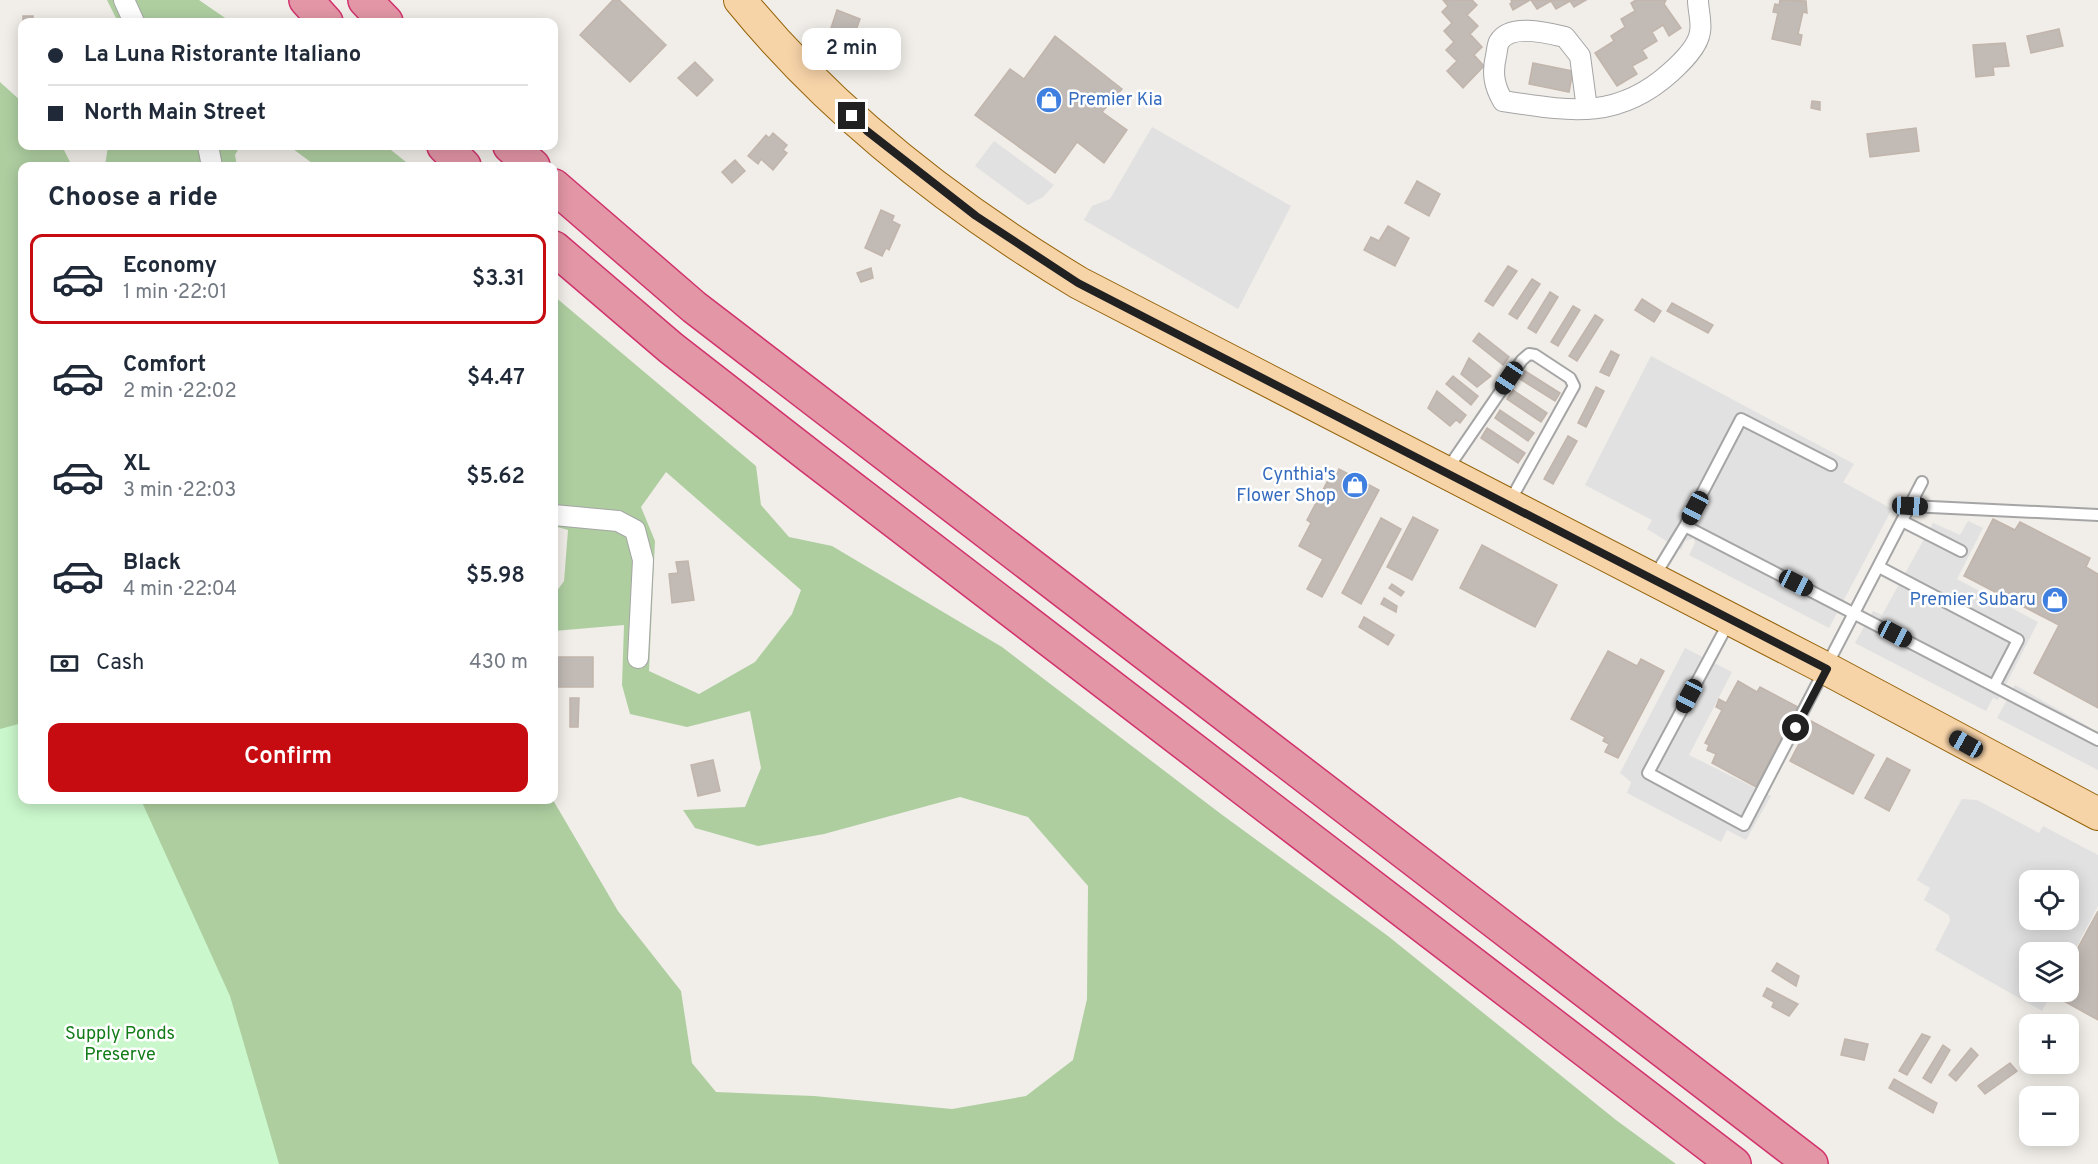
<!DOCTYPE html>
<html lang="en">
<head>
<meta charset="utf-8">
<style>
  :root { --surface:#fff; --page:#f6f6f7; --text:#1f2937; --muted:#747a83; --line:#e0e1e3; --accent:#c60c10 }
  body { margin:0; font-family:Overpass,sans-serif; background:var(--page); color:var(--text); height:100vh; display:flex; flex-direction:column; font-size:22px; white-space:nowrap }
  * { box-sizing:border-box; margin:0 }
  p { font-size:20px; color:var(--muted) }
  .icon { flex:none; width:33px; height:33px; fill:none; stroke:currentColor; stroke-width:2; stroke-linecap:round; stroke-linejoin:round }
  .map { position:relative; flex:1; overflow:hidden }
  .panel { position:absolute; left:18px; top:162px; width:540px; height:642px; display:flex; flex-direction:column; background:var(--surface); border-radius:12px; box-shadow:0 3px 15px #0003 }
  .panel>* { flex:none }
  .banner { position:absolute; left:18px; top:18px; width:540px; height:132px; border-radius:12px; box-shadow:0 3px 15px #0003; display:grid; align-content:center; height:132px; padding:0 30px; background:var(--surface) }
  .tools { position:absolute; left:2019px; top:870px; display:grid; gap:12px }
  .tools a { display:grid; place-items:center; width:60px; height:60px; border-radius:12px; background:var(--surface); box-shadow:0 3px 15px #0003; font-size:30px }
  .end { position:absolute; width:27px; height:27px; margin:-14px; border:8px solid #212121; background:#fff; box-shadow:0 0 0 3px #fff }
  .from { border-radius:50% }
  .bubble { position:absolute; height:42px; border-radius:12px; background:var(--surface); box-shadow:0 3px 15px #0003; font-size:20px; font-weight:600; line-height:42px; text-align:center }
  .car { position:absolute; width:18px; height:36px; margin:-18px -9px; border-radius:8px; box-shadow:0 0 4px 2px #0007; background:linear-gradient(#222 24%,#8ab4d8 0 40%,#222 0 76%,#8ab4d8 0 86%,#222 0) }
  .banner b { display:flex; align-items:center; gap:21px; height:57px; font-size:22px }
  .banner b+b { border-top:2px solid var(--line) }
  .banner i { width:15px; height:15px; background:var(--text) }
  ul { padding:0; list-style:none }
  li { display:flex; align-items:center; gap:18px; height:90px; margin:0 12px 9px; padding:0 18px; border:3px solid transparent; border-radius:12px }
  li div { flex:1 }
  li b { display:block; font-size:22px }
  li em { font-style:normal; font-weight:600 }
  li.current { border-color:var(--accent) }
  li>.icon { width:54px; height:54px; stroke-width:1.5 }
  h2 { padding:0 30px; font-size:27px; line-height:72px }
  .pay { display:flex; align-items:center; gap:15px; height:66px; padding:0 30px; font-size:22px }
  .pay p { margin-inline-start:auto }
  .primary-button { display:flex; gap:12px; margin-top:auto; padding:12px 30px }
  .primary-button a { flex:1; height:69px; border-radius:12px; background:var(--accent); color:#fff; font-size:24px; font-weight:600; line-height:69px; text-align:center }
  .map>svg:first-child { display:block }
  .forest { fill:#aecea0; fill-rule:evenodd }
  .park { fill:#caf7cc }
  .parking { fill:#e1e1e1; fill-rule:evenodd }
  .building { fill:#c1bab5; stroke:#c2b5ac; stroke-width:1.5 }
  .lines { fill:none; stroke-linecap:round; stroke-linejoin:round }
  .lane-casing { stroke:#a5a5a5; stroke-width:14 }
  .street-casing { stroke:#a5a5a5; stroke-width:22 }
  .primary-casing { stroke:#956409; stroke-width:34 }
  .highway-casing { stroke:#d1336d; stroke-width:36 }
  .lane { stroke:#fff; stroke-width:10 }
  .street { stroke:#fff; stroke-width:20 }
  .primary { stroke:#f7d3a8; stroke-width:32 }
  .highway { stroke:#e396a6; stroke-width:33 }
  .route { stroke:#212121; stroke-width:8 }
  .labels { text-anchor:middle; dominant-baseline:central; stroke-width:5; stroke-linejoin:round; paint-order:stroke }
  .shop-label { font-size:18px; fill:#366cbe; stroke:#fff; text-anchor:end }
  .park-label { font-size:18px; fill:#137c19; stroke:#fff }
</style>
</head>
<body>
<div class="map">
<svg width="2098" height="1164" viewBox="0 0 2098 1164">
  <rect width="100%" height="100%" fill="#f1eee9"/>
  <path class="forest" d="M107 0H199L231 22H118Z
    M0 82 22 102V146H62L70 162 105 166 108 146H240L235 155 237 166H22V800H553L618 911 681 991 692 1063 716 1092 814 1096 952 1109 1026 1096 1073 1060 1087 999 1088 886 1028 817 960 797 824 834 758 846 695 828 683 810 745 807 761 768 750 711 687 727 630 714 622 685 624 625 554 631V595L564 581 568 530 554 526V296L756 466 761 505 789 537 832 546 1002 647 1221 814 1388 936 1616 1120 1676 1164H0ZM666 472 801 590 792 614 755 662 699 694 649 671 655 541 641 507Z
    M289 146H386L411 166H316Z"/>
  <path class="park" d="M22 723V800H141L230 996 279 1164H0V729Z"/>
  <path class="parking" d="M1152 127 1291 206 1238 309 1084 220 1092 206 1110 199Z
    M994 141 1054 185 1043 197 1028 205 975 166Z
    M1651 356 1854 464 1843 482 1892 509 1829 628 1689 555 1695 543 1694 538 1685 541 1681 550 1647 529 1652 520 1585 485Z
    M1968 521 1983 528 1957 579 2038 622 1998 700 1993 698 1986 711 1855 643 1873 611 1882 615 1933 523 1960 535Z
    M1685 648 1732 672 1689 755 1771 796 1746 840 1727 830 1721 842 1627 793 1631 782 1620 773Z
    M2015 685 2098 732V770L1997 718Z
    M1962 799 1977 800 2039 833 2043 826 2098 855V906L2069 961 2068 952H2030V992H2052L2042 1011 1935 950 1950 921 1949 915 1924 900 1930 888 1917 880ZM2068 880V920H2030V880Z"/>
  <path class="building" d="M613 0H619L666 45 630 82 580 35Z
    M1443 0H1472L1477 5 1467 15 1478 26 1470 34 1482 47 1474 55 1484 66 1463 88 1447 71 1457 61 1446 50 1454 42 1444 31 1452 23 1442 12 1448 6Z
    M1511 0H1530L1513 10 1510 4 1512 2Z
    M1531 0H1586L1574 7 1570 1 1556 9 1551 1 1537 9Z
    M1636 0H1666L1664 4 1681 28 1669 36 1663 25 1652 32 1657 41 1642 50 1647 58 1632 66 1637 74 1617 86 1595 53 1614 41 1611 36 1625 27 1621 19 1635 11 1631 3Z
    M1780 0 1806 1 1807 13 1803 12 1798 34 1802 35 1800 45 1772 39 1778 13 1773 12 1775 4 1779 5Z
    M837 10 860 19 853 39 830 31Z
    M23 16H33V22H23Z
    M2059 29 2063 46 2031 53 2027 36Z
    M1055 36 1122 89 1102 112 1127 130 1104 163 1077 142 1055 173 975 115 1010 69 1024 79Z
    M2005 43 2009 66 1993 67 1994 75 1976 77 1973 45Z
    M695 62 713 80 697 96 678 78Z
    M1533 63 1573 71 1569 92 1529 84Z
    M1812 101 1820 102V110L1811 108Z
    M1916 128 1919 151 1870 157 1867 134Z
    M773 133 787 145 783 150 787 153 773 170 761 159 758 164 748 156 766 135 769 138Z
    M735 160 745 171 732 183 722 172Z
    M1417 181 1440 194 1429 216 1405 203Z
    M881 210 894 216 892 221 900 225 889 250 886 248 882 256 865 248Z
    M1388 226 1409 238 1395 266 1364 250 1371 237 1379 241Z
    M1508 266 1517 271 1493 306 1485 301Z
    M871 268 873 278 861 282 857 273Z
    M1532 279 1540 284 1517 319 1509 314Z
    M1550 292 1558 297 1536 333 1528 328Z
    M1642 299 1661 311 1654 322 1635 310Z
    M1672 303 1713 325 1708 333 1667 311Z
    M1573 306 1580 310 1558 346 1551 342Z
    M1595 315 1603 320 1577 361 1569 356Z
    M1479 333 1509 357 1503 365 1473 341Z
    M1611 351 1619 355 1609 376 1600 372Z
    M1469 358 1491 376 1477 387 1461 374Z
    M1525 371 1560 393 1555 401 1520 379Z
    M1453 376 1478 396 1471 405 1446 384Z
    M1596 387 1604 391 1586 427 1578 423Z
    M1513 390 1547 413 1541 422 1507 399Z
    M1437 391 1466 415 1460 423 1456 420 1450 426 1428 408Z
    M1500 410 1534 433 1528 441 1495 418Z
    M1487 428 1525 453 1518 463 1481 438Z
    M1568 436 1577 441 1553 484 1544 479Z
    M1334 469 1338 472 1339 469 1379 490 1322 597 1307 589 1323 559 1299 546 1311 523 1307 520Z
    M1413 517 1438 530 1412 580 1387 567Z
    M1381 518 1401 529 1361 604 1342 593Z
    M1993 519 2015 530 2020 522 2090 558 2086 567 2098 574V708L2034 673 2059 625 1964 576Z
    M1482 545 1557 585 1535 627 1460 588Z
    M688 561 694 600 672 603 669 574 678 573 676 562Z
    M1392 584 1404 592 1401 596 1389 588Z
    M1384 598 1397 606 1396 612 1381 604Z
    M1364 617 1394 635 1388 645 1359 627Z
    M1608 651 1637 666 1641 659 1664 671 1618 758 1605 752 1609 744 1603 741 1605 737 1571 719Z
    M554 657H593V687H554Z
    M1738 681 1757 692 1760 687 1798 707 1756 787 1712 763 1716 754 1707 750 1709 745 1705 743 1722 710 1716 707 1719 699 1726 703Z
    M570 698H579L578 727H570Z
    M1811 721 1874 755 1853 794 1790 761Z
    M1887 758 1910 770 1889 811 1865 798Z
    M713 760 720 791 698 796 691 765Z
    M2098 911V1020L2053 995 2055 992H2068V966Z
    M1777 963 1799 976 1796 986 1772 971Z
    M1767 988 1798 1004 1789 1016 1772 1007 1774 1002 1763 996Z
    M1922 1034 1930 1037 1907 1075 1899 1071Z
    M1845 1039 1868 1044 1864 1060 1841 1055Z
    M1943 1045 1950 1050 1931 1083 1923 1078Z
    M1971 1048 1978 1055 1956 1081 1949 1075Z
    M2010 1063 2017 1071 1985 1094 1978 1086Z
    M1894 1079 1937 1103 1933 1113 1889 1088Z"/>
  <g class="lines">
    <defs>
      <path id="lane" d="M1446 471 1522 360 1529 354 1535 355 1570 378 1574 386 1510 501
        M1910 506 2098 515
        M1902 521 1961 551
        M1685 526 2098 740
        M1879 567 2018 640 1994 686
        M1654 577 1685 526 1741 419 1831 465
        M1729 622 1648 773 1744 825 1922 482"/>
      <path id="street" d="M124 0 134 22
        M1587 109 1580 56 1565 37C1548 33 1510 23 1499 42 1497 46 1497 52 1496 56 1492 73 1494 86 1503 101 1569 111 1617 121 1671 72 1681 63 1698 47 1700 32 1702 22 1698 10 1698 0
        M208 146 212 166
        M554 515 618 521 635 530 643 560 638 658"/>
      <path id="primary" d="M740 0C833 114 953 207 1079 283L1827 669 2098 814"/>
      <path id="highway" d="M306 0 326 22
        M365 0 386 22
        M444 146 464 166
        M510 146 533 166
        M554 186 694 307 1811 1164
        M554 248 671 348 811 457 1734 1164"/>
    </defs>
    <use href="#lane" class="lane-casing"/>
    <use href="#street" class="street-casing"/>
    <use href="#primary" class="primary-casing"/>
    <use href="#highway" class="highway-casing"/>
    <use href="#lane" class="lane"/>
    <use href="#street" class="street"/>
    <use href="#primary" class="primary"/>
    <use href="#highway" class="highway"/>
  </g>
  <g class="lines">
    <path class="route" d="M852 116 867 131 976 216 1078 283 1827 669 1796 728"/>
  </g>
  <defs>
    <symbol id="shop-disc" viewBox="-11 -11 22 22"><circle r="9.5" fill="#3f7fe0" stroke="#fff"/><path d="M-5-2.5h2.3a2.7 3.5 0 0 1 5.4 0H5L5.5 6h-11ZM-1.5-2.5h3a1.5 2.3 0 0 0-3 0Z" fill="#fff"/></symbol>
  </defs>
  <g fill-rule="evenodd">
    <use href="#shop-disc" x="1034" y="85" width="30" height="30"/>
    <use href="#shop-disc" x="1340" y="470" width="30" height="30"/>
    <use href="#shop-disc" x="2040" y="585" width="30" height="30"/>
  </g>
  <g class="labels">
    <g class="shop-label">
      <text x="1068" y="100" text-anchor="start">Premier Kia</text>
      <text x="1336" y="475">Cynthia's<tspan x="1336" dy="21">Flower Shop</tspan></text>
      <text x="2036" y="600">Premier Subaru</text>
    </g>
    <g class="park-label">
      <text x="120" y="1034">Supply Ponds<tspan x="120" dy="21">Preserve</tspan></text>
    </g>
  </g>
</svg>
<div class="tools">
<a><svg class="icon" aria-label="locate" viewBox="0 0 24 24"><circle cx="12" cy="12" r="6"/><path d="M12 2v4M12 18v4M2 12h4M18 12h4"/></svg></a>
<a><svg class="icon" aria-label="layers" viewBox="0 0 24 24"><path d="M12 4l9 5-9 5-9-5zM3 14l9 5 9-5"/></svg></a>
<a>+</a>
<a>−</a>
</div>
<i class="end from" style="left:1796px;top:728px"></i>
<i class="end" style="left:852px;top:116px"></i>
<div class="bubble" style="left:802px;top:28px;width:99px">2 min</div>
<i class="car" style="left:1509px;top:378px;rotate:214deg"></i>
<i class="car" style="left:1910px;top:506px;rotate:93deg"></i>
<i class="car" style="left:1695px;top:508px;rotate:208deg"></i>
<i class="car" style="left:1796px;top:583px;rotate:117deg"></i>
<i class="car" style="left:1895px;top:634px;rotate:118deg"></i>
<i class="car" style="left:1689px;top:696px;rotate:208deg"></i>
<i class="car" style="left:1966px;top:744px;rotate:299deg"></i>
<div class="banner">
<b><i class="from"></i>La Luna Ristorante Italiano</b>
<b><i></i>North Main Street</b>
</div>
<section class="panel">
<h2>Choose a ride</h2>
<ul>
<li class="current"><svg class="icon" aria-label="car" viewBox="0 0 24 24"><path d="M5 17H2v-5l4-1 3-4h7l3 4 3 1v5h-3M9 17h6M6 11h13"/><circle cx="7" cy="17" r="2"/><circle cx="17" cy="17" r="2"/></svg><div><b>Economy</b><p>1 min · 22:01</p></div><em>$3.31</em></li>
<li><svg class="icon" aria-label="car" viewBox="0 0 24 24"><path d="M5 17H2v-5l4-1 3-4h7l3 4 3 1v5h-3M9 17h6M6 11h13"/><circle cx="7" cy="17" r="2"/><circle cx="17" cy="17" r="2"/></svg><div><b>Comfort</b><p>2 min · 22:02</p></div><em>$4.47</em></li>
<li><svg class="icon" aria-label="car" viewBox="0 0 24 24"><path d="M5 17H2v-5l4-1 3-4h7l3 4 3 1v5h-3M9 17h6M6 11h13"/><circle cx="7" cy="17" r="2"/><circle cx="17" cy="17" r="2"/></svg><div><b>XL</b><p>3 min · 22:03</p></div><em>$5.62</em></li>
<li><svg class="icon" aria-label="car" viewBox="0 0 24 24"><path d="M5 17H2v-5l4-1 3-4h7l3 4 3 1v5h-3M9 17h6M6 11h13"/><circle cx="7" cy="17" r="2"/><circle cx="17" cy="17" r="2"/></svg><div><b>Black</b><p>4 min · 22:04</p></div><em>$5.98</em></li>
</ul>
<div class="pay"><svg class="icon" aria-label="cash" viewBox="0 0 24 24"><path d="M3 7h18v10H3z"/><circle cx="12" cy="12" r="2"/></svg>Cash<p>430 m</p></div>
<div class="primary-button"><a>Confirm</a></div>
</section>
</div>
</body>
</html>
